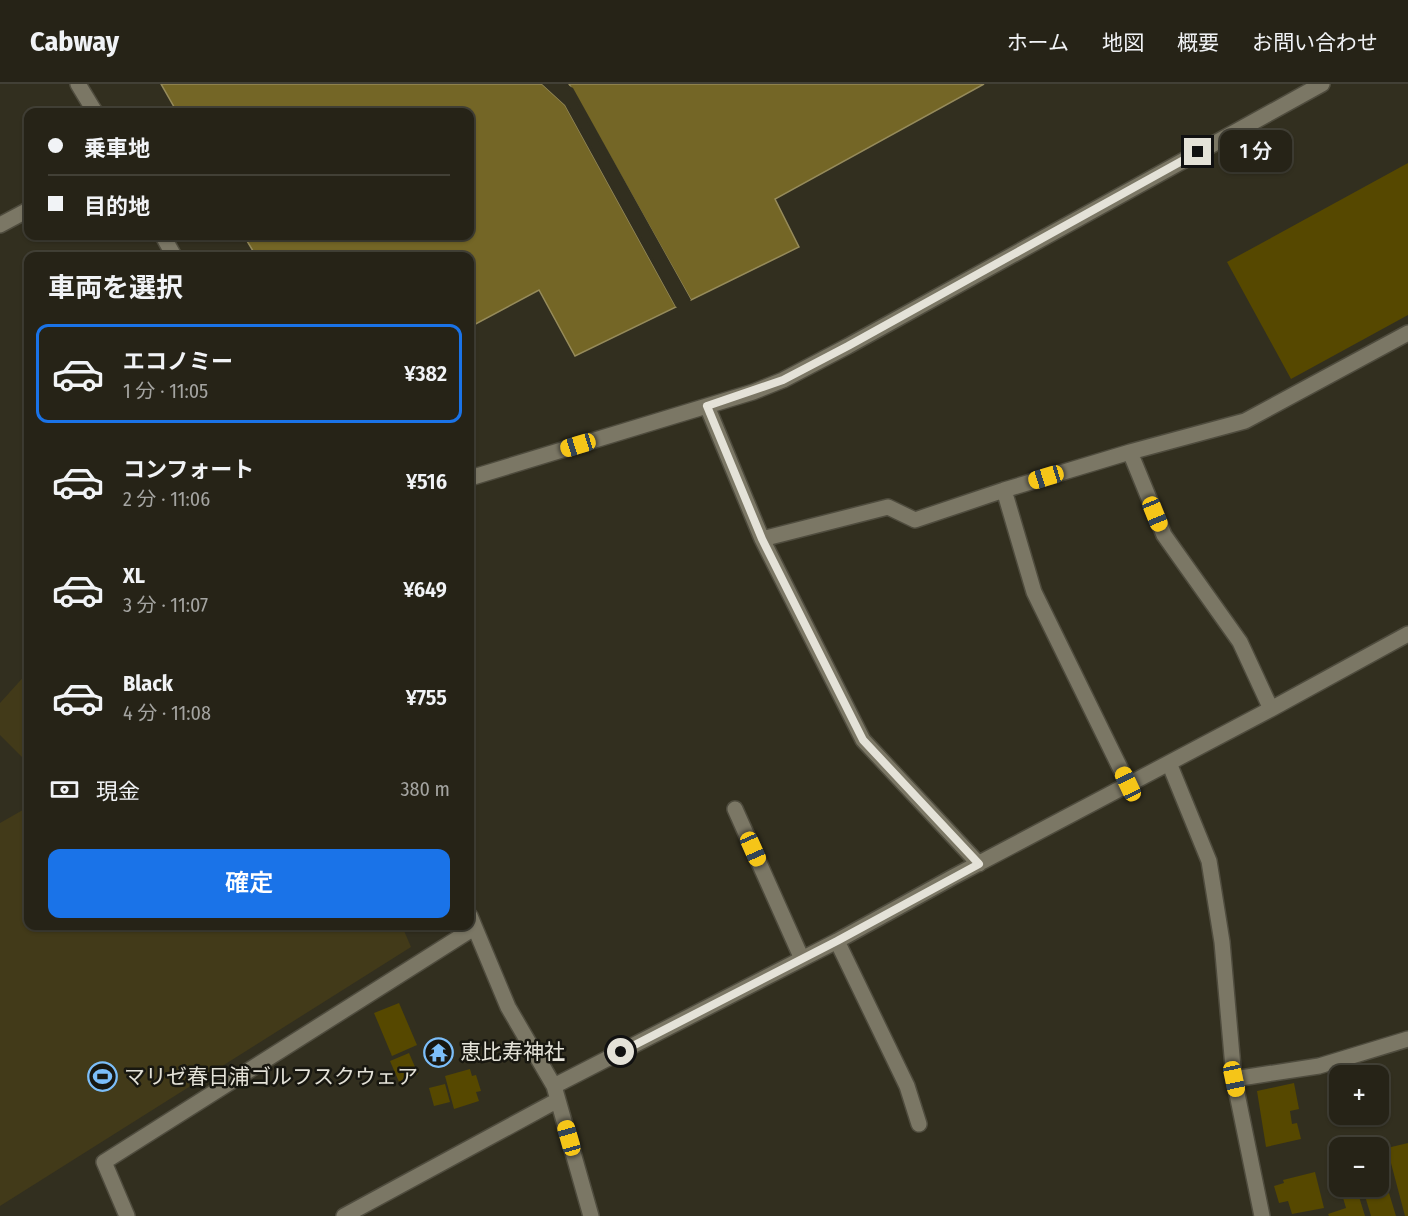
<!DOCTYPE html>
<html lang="ja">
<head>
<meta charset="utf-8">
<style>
  :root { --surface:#262317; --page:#2e2b20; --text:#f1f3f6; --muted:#a4a4a1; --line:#424036; --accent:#1a73e8 }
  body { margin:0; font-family:"Fira Sans Condensed","Noto Sans JP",sans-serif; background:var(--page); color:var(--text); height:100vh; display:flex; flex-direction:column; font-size:22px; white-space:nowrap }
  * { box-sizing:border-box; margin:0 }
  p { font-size:20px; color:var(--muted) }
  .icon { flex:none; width:33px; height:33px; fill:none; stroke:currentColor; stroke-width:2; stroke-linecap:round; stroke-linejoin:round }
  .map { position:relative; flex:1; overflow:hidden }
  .panel { position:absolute; left:24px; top:168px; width:450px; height:678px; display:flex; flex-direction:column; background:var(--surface); border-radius:12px; box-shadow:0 2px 4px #0004,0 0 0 2px var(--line) }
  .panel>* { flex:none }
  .banner { position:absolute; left:24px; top:24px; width:450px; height:132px; border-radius:12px; box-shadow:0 2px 4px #0004,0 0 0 2px var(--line); display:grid; align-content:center; height:132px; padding:0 24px; background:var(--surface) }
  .fabs { position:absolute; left:1329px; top:981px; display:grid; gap:12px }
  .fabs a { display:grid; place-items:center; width:60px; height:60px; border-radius:12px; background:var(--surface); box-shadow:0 2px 4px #0004,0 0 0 2px var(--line); font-size:30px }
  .end { position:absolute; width:27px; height:27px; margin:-14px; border:8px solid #e4e2d8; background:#111; box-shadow:0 0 0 3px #111 }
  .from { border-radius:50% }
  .bubble { position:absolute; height:42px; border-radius:12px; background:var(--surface); box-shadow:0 2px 4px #0004,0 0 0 2px var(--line); font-size:20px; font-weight:600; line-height:42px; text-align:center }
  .car { position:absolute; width:18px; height:36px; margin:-18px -9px; border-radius:8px; box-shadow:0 0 4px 2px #0007; background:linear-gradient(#f5c518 24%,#345 0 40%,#f5c518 0 76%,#345 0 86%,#f5c518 0) }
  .banner b { display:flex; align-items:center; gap:21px; height:57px; font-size:22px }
  .banner b+b { border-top:2px solid var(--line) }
  .banner i { width:15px; height:15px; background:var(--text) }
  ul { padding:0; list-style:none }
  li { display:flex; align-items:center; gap:18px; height:99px; margin:0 12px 9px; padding:0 12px; border:3px solid transparent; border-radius:12px }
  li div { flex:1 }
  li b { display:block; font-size:22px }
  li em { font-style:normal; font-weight:600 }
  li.active { border-color:var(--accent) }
  li>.icon { width:54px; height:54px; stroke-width:1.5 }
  h2 { padding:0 24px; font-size:27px; line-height:72px }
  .pay { display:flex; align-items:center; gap:15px; height:66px; padding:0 24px; font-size:22px }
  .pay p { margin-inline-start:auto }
  .primary-button { display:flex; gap:12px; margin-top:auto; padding:12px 24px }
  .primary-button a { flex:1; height:69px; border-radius:12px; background:var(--accent); color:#fff; font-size:24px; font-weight:600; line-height:69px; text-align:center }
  header { display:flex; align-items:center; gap:36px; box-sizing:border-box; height:84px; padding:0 30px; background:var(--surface); border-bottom:2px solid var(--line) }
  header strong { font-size:28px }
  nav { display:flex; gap:33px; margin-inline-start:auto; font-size:21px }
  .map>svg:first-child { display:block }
  .green { fill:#423a19 }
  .water { fill:#746626; stroke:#968b5b; stroke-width:1.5 }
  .pier { fill:#322f1f }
  .building { fill:#564800 }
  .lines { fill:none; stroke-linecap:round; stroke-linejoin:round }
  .minor-casing { stroke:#4f4c3e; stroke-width:18 }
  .minor { stroke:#7b7765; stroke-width:15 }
  .route { stroke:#e4e2d8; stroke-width:8 }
  .labels { text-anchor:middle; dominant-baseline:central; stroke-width:5; stroke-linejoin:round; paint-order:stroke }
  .poi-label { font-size:21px; fill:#e4e2d8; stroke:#181710; text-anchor:start }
</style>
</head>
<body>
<header>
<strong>Cabway</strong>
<nav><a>ホーム</a><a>地図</a><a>概要</a><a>お問い合わせ</a></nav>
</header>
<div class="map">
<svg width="1408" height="1132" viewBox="0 0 1408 1132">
  <rect width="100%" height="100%" fill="#322f1f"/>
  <path class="green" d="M28 588V679L0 651V619Z
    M28 723V842H402L411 863 0 1122V739Z"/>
  <path class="water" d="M161 0H542L565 21 676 223 575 272 539 206 470 243V172H256L244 152H470V28H177Z
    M569 0H984L775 115 799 163 691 216Z"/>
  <path class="pier" d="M542 0H546L568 20 679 222 676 223 565 21Z
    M566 0 573 4 691 216 688 217Z"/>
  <path class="building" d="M1408 79V231L1291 295 1227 178Z
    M399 919 417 961 392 972 374 929Z
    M409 969 418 990 399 998 390 977Z
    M470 985 472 992 476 991 481 1007 476 1008 479 1017 454 1025 445 992Z
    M1294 999 1299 1025 1290 1027 1292 1040 1297 1039 1301 1055 1266 1063 1257 1007Z
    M445 1000 450 1018 434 1022 429 1004Z
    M1408 1059V1132H1405L1387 1064Z
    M1379 1078 1386 1103H1384L1386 1110 1389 1109 1396 1132H1371L1362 1102H1378Z
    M1315 1088 1324 1124 1292 1130 1288 1117 1279 1119 1274 1102 1284 1099 1283 1096Z
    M1356 1103 1365 1132H1329L1328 1130 1346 1124 1341 1107Z"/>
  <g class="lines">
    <defs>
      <path id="minor" d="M78 0 95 28
        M0 141 28 126
        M163 152 174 172
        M707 322 762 455 863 656 979 780
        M1130 368 1164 451 1240 558 1271 625
        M470 394 753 308 783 296 848 262 1322 0
        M1004 406 1034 508 1128 700
        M762 455 888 423 915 436 1004 406 1130 368 1245 337 1408 249
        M1169 679 1209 777 1222 858 1234 995 1262 1132
        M735 725 802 875
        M470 832 508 923 554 1002 591 1132
        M837 857 907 1002 919 1040
        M1234 995 1319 982 1408 955
        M554 1002 837 857 953 793 1271 625 1408 550
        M127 1132 104 1078 474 844
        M344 1132 558 1016"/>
    </defs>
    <use href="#minor" class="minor-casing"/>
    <use href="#minor" class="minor"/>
  </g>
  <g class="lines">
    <path class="route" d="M621 968 837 857 979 780 863 656 762 455 707 322 783 296 848 262 1198 68"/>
  </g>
  <defs>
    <symbol id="temple-ring" viewBox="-11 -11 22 22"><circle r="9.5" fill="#181710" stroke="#7cbef9" stroke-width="1.5"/><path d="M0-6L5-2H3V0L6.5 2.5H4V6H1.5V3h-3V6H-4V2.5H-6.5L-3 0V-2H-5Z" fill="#7cbef9"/></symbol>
    <symbol id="stadium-ring" viewBox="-11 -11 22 22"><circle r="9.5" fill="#181710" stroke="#7cbef9" stroke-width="1.5"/><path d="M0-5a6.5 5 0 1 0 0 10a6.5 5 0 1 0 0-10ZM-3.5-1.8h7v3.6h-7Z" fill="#7cbef9"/></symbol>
  </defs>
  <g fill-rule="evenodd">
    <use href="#temple-ring" x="422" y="952" width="33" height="33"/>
    <use href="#stadium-ring" x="86" y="976" width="33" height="33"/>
  </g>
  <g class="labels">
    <g class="poi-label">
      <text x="460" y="968">恵比寿神社</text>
      <text x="124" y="993">マリゼ春日浦ゴルフスクウェア</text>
    </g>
  </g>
</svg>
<div class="fabs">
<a>+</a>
<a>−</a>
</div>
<i class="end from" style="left:621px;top:968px"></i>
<i class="end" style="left:1198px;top:68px"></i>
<div class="bubble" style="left:1220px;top:46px;width:72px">1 分</div>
<i class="car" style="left:578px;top:361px;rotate:253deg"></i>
<i class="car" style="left:1046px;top:393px;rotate:253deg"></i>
<i class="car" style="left:1155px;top:430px;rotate:158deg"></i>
<i class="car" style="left:1128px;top:700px;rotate:335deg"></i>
<i class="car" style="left:753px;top:765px;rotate:156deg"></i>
<i class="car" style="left:1234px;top:995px;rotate:168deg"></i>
<i class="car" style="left:569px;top:1054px;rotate:344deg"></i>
<div class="banner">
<b><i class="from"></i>乗車地</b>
<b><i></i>目的地</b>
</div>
<section class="panel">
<h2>車両を選択</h2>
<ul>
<li class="active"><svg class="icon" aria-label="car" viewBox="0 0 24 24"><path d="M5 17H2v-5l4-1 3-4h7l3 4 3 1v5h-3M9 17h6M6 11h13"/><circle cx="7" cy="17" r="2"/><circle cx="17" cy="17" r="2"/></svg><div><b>エコノミー</b><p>1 分 · 11:05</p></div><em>¥382</em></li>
<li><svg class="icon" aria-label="car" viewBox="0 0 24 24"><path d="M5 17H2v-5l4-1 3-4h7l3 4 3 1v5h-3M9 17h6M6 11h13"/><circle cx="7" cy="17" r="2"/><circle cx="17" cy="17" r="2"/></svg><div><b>コンフォート</b><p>2 分 · 11:06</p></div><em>¥516</em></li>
<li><svg class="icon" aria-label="car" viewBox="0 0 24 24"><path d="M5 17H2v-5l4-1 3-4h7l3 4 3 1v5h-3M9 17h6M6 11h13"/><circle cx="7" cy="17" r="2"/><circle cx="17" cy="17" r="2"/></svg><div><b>XL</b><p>3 分 · 11:07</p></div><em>¥649</em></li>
<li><svg class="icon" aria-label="car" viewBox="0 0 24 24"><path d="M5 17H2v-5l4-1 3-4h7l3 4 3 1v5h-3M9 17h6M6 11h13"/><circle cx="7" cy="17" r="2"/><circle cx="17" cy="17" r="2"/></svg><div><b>Black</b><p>4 分 · 11:08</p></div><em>¥755</em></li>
</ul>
<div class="pay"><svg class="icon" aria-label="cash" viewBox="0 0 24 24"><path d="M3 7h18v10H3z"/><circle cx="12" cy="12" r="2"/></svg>現金<p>380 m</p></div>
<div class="primary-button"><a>確定</a></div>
</section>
</div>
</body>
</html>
